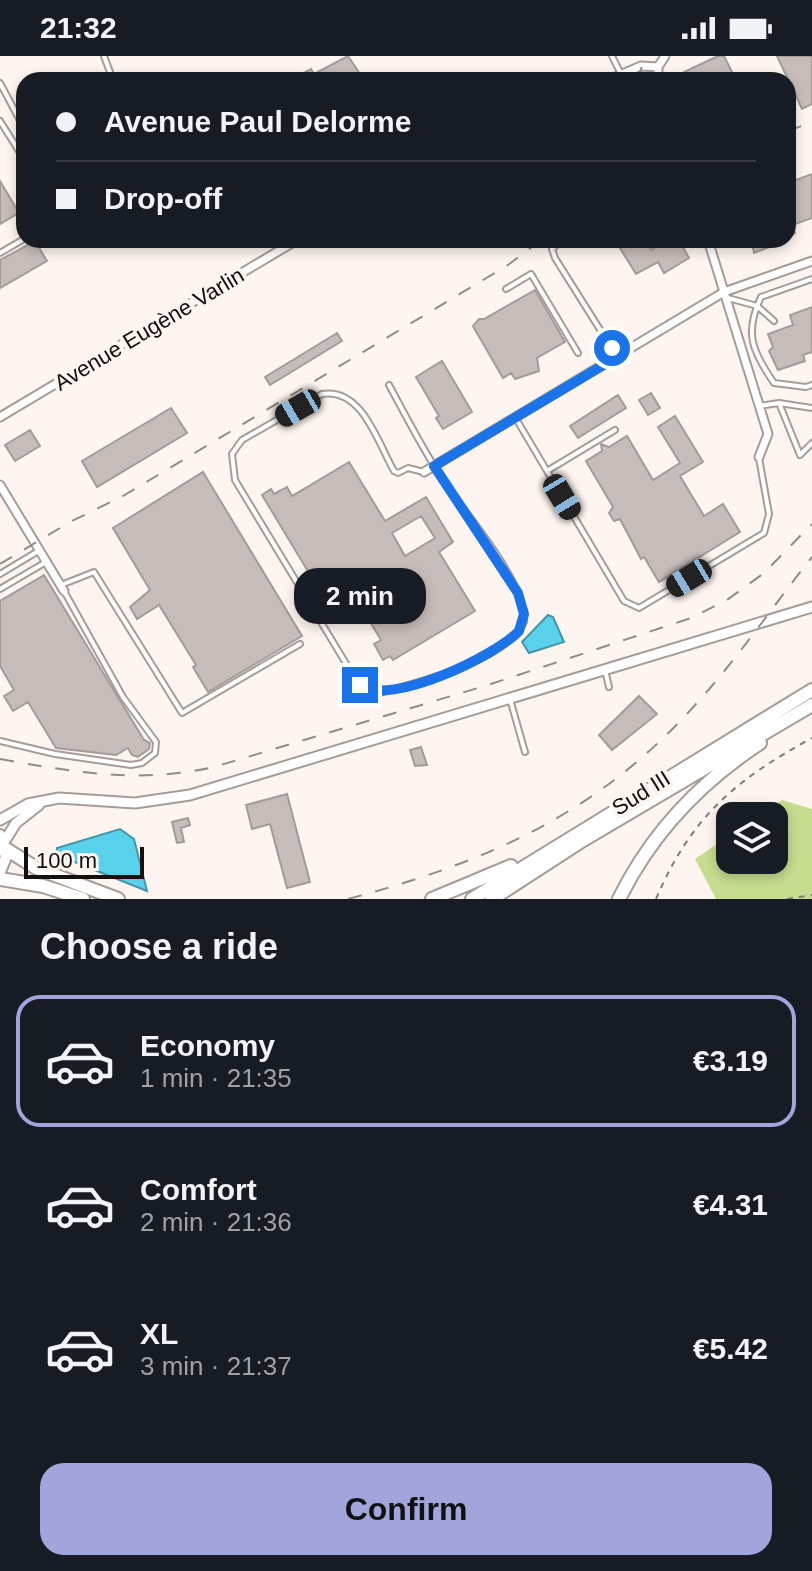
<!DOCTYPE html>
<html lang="en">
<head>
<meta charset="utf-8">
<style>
  :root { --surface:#171b24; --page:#242831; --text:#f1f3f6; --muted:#9ea1a6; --line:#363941; --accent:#a2a5db }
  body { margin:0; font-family:Helvetica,sans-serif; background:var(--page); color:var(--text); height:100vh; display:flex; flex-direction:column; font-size:30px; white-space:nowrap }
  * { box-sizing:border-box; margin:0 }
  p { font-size:26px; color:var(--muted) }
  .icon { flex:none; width:44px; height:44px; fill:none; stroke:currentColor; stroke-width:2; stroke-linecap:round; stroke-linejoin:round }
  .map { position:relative; height:843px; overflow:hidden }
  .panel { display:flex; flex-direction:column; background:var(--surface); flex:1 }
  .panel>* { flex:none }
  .guide { position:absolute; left:16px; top:16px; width:780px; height:176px; border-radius:24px; box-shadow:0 4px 12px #0003; display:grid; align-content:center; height:176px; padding:0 40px; background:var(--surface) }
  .buttons { position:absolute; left:716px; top:746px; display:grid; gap:16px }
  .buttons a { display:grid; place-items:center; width:72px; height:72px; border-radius:16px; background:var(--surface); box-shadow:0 4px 12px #0003; font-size:40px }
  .scale { position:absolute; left:24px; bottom:20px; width:120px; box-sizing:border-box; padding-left:8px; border:4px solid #13100e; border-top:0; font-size:22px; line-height:28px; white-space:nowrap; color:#13100e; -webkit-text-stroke:6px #fef5f0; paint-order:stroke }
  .end { position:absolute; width:36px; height:36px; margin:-18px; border:10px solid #1a73e8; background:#fff; box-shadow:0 0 0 4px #fff }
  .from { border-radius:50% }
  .bubble { position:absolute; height:56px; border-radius:24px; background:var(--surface); box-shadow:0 4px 12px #0003; font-size:26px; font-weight:800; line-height:56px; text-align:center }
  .car { position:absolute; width:24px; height:48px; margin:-24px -12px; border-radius:10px; box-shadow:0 0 6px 2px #0007; background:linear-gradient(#222 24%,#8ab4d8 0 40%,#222 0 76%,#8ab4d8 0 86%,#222 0) }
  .guide b { display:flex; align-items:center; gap:28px; height:76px; font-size:30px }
  .guide b+b { border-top:2px solid var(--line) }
  .guide i { width:20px; height:20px; background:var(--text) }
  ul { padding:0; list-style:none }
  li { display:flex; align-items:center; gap:24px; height:132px; margin:0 16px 12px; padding:0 24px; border:4px solid transparent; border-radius:24px }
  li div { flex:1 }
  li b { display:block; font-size:30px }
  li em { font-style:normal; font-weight:800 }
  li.active { border-color:var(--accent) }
  li>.icon { width:72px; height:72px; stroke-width:1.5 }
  h2 { padding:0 40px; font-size:36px; line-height:96px }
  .primary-button { display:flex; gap:16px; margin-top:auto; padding:16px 40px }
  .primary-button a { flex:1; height:92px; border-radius:24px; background:var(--accent); color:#111; font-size:32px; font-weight:800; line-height:92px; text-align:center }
  .status { display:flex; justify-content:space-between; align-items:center; height:56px; padding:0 40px; background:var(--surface); direction:ltr }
  .status svg { height:22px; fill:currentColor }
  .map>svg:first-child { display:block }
  .green { fill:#c6dc8f }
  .water { fill:#59d1ea; stroke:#4497a8; stroke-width:2 }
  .building { fill:#c6bcb9; stroke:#a49b98; stroke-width:2; fill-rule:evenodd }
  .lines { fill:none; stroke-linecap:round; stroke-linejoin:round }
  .service-casing { stroke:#a69d99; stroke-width:8 }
  .minor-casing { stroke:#a69d99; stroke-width:11 }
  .tertiary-casing { stroke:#a69d99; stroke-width:13 }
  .secondary-casing { stroke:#a69d99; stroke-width:14 }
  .trunk-casing { stroke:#a69d99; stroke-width:16 }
  .path { stroke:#817b77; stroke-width:2; stroke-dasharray:6 6; stroke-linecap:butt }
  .service { stroke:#fff; stroke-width:4 }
  .minor { stroke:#fff; stroke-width:7 }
  .tertiary { stroke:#fff; stroke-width:9 }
  .secondary { stroke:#fff; stroke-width:10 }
  .trunk { stroke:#fff; stroke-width:12 }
  .rail { stroke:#928c88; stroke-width:2; stroke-dasharray:14 14; stroke-linecap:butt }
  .route { stroke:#1a73e8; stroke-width:10 }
  .labels { text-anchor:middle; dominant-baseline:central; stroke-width:8; stroke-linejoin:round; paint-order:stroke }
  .street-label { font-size:22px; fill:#13100e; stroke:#fef5f0 }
</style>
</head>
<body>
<div class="status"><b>21:32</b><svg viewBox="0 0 49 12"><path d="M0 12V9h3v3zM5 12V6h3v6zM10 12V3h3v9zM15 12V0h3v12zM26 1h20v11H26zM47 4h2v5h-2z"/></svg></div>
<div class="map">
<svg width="812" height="843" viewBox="0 0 812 843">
  <rect width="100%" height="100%" fill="#fef5f0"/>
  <path class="green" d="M782 744 812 753V843H716L695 803 730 779V804H774V760H758Z"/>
  <path class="water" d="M548 559 553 561 564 586 529 597 522 586Z
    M120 773 134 783 147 835 57 799V792Z"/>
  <path class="building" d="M348 0 364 24H300L298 20 311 13 314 18Z
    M718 0H724L736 24H687L684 16Z
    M777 0H812V48L802 53Z
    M812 118V162L792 169 795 177 788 182V127Z
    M0 125 19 157 0 168Z
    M615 184H645L651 194 668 184H679L689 202 664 217 658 206 636 218Z
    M751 184H785V185L754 197Z
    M35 185 47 205 0 232V204Z
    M535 234 565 286 537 302 539 315 515 323 511 317 503 322 473 270 479 263H484Z
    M812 251V296L803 299 805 305 778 314 769 295 773 291 768 278 793 269 790 259Z
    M337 277 342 285 270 329 265 321Z
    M442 305 472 356 443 373 436 362 439 360 416 321Z
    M651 337 660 352 648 359 639 344Z
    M618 339 626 352 578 382 570 370Z
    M171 352 187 377 97 431 82 405Z
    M675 360 703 406 680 420 704 460 723 448 740 476 659 526 644 501 641 503 620 463 614 465 609 457 613 451 586 405 602 395 601 388 609 391 627 380 653 424 680 407 658 371Z
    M30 374 40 390 15 405 5 389Z
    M349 406 385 465 426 441 453 486 439 496 475 555 393 604 390 600 383 604 374 588 381 584 356 543 342 552 336 542 327 547 262 439 271 433 274 438 287 431 292 440ZM421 460 435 482 405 500 392 477Z
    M203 416 302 580 208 636 193 611 196 609 159 549 137 563 130 551 150 534 113 472Z
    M44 519 144 684 150 687 149 693 138 701 132 699 128 692 116 699 56 692 28 646 13 655 4 640 14 634 0 610V545Z
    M639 640 657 658 612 694 599 679Z
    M421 691 427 709 415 710 410 694Z
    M287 738 310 826 287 832 270 768 252 773 246 749Z
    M188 762 190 769 181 772 184 786 177 787 172 766Z"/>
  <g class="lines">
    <defs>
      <path id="service" d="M104 0 113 24
        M612 0 621 18
        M0 27 24 72
        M0 65 24 103
        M562 184 552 193 555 202 616 299
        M0 197 24 183
        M812 223 761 241C744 277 752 295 774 327L806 331 812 329
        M506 233 531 218 578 297
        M728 242 757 250 774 265
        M389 329C407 362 424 396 445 427 468 462 525 524 524 566 506 605 418 626 380 637L366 634 356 624 235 424 232 398 242 384 322 338C362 331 378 387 394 415L398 417 408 412 424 416
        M779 347 800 399 812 387
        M759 350 779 347 812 352
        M515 361 624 545 639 552 764 477 769 458 759 402
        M547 415 615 374
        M0 518 40 494
        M61 529 94 516 182 657 300 588
        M0 533 46 506
        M605 614 609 631
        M510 643 525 696
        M0 685 55 698 131 709 142 707 155 697 156 686 123 641 64 535"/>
      <path id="minor" d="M608 24 641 10 658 11
        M658 24V11L665 0
        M708 184 768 378 759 401
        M0 361 297 184
        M424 416 724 236 812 205
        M0 429 64 535"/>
      <path id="tertiary" d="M0 764 28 748 59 742 135 747 190 739 812 551
        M4 786 16 767 39 749"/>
      <path id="secondary" d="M0 779 6 801 0 816"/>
      <path id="trunk" d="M6 793 36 812 118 843
        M0 823 43 830 83 843
        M432 843 511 810
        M472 843 812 634
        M492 843 583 784 812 649
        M619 843C651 778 699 727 760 687"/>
    </defs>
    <use href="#service" class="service-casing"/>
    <use href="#minor" class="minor-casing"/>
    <use href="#tertiary" class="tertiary-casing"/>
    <use href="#secondary" class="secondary-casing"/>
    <use href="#trunk" class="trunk-casing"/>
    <path class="path" d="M656 843C691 761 735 724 812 682
      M787 843 812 839"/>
    <use href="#service" class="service"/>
    <use href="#minor" class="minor"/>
    <use href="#tertiary" class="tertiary"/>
    <use href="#secondary" class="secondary"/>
    <use href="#trunk" class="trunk"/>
    <path class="rail" d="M636 24 647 0
      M788 75 812 66
      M0 508 70 466 123 440 508 209 541 184
      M0 703C73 716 140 728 214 711L488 629 691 562 727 544 764 517 812 468
      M348 843C487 806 598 758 696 648 738 602 773 550 812 501"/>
  </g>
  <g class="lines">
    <path class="route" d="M360 629C390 651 495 600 519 575L524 558 518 537 434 410 617 301 612 292"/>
  </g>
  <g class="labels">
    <g class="street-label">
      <text transform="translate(149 273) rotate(-31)">Avenue Eugène Varlin</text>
      <text transform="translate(641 737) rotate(-32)">Sud III</text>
    </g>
  </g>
</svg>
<div class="buttons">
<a><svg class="icon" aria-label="layers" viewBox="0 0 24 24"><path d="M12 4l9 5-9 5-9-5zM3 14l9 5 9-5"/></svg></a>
</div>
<div class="scale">100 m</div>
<i class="end from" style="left:612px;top:292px"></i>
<i class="end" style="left:360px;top:629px"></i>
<div class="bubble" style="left:294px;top:512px;width:132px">2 min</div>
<i class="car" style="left:298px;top:352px;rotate:240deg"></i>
<i class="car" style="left:562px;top:441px;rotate:149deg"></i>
<i class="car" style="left:689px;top:522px;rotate:239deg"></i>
<div class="guide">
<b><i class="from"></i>Avenue Paul Delorme</b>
<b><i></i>Drop-off</b>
</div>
</div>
<section class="panel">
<h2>Choose a ride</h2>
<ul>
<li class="active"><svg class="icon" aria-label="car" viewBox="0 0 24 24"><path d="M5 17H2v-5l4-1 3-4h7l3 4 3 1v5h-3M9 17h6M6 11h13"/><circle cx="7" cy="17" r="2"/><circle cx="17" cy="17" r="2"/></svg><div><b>Economy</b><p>1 min · 21:35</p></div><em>€3.19</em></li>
<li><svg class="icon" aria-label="car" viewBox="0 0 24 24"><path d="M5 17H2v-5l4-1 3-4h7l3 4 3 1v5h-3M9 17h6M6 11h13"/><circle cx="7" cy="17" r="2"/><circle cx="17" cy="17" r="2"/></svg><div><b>Comfort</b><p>2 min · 21:36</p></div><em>€4.31</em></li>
<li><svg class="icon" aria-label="car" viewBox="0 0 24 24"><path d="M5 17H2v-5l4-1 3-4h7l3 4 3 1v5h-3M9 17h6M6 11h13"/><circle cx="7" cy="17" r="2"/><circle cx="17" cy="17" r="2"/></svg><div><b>XL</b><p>3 min · 21:37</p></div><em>€5.42</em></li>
</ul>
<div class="primary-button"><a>Confirm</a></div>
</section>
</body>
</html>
